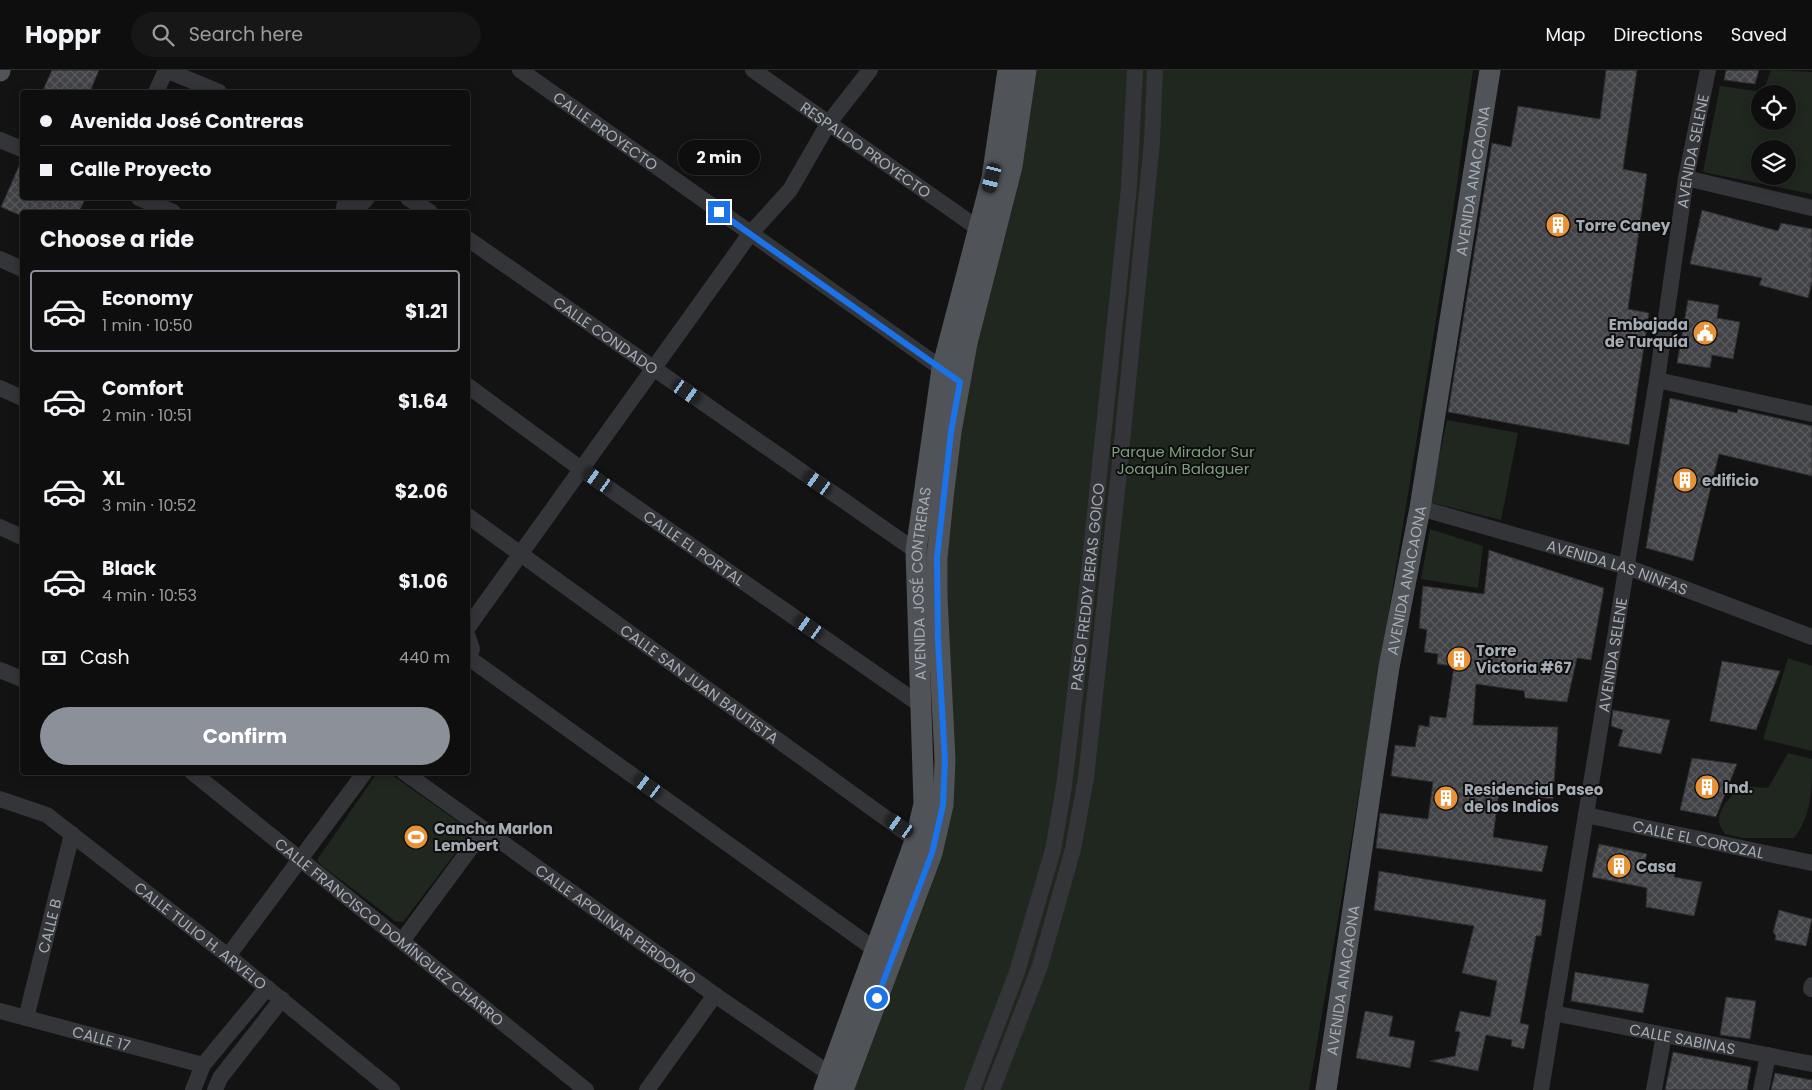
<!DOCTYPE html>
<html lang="en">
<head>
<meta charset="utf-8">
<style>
  :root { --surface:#0e0e0f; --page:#171718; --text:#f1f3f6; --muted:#9b9c9e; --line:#2e2e2f; --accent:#8c9099 }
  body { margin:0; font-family:Poppins,sans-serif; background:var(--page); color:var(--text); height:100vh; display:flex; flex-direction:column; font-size:19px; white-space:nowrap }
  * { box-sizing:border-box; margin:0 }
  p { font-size:16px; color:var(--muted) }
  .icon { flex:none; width:28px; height:28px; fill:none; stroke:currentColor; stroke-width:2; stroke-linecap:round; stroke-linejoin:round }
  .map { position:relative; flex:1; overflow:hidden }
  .drawer { position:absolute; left:20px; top:140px; width:450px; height:565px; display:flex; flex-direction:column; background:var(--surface); border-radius:5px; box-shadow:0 2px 12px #0003,0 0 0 1px var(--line) }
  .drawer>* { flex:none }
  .top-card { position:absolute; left:20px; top:20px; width:450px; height:110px; border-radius:5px; box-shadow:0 2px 12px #0003,0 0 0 1px var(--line); display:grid; align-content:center; height:110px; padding:0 20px; background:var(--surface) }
  .controls { position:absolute; left:1751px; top:15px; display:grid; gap:10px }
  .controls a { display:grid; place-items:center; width:45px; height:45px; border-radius:50%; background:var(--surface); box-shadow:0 2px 12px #0003,0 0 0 1px var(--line); font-size:25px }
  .end { position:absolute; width:22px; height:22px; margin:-11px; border:6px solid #1a73e8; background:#fff; box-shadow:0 0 0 2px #fff }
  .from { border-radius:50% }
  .bubble { position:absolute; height:35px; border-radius:18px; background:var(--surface); box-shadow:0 2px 12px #0003,0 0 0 1px var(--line); font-size:16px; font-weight:700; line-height:35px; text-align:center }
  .car { position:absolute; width:15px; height:30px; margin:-15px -8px; border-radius:6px; box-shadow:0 0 4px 1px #0007; background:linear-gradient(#222 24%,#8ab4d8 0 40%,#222 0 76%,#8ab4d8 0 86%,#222 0) }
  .top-card b { display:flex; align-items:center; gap:18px; height:48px; font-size:19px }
  .top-card b+b { border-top:1px solid var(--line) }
  .top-card i { width:12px; height:12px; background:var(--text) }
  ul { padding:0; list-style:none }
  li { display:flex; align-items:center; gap:15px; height:82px; margin:0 10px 8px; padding:0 10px; border:2px solid transparent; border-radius:5px }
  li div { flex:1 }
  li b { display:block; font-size:19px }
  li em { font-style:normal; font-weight:700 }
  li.current { border-color:var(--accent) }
  li>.icon { width:45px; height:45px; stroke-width:1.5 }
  h2 { padding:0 20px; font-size:22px; line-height:60px }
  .pay { display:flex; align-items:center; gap:12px; height:55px; padding:0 20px; font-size:19px }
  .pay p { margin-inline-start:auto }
  .button { display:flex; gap:10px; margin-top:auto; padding:10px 20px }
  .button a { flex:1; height:58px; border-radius:30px; background:var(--accent); color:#fff; font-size:20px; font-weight:700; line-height:58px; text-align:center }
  header { display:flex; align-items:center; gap:30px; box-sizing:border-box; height:70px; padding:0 25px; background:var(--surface); border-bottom:1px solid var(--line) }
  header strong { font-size:24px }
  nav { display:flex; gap:28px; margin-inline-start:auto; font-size:18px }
  .search { width:350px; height:45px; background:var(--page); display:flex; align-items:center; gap:12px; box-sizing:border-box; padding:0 18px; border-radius:28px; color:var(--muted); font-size:19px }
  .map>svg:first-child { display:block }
  .green { fill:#1f271f; fill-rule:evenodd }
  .building { fill:url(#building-cross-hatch); stroke:#2d2d30 }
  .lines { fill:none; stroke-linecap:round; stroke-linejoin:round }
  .minor { stroke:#343539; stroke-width:16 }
  .major { stroke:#505358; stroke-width:21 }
  .route { stroke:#1a73e8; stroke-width:6 }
  .labels { text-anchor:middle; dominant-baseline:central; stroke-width:4; stroke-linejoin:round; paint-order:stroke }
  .street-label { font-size:15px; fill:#a5acb4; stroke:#0e0e0f }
  .poi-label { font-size:15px; font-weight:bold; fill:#a5acb4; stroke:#0e0e0f; text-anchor:start }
  .park-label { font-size:15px; fill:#7f9e7d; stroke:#0e0e0f }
</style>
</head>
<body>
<header>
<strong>Hoppr</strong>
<div class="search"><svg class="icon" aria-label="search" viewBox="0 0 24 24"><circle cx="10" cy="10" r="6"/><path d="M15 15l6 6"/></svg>Search here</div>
<nav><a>Map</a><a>Directions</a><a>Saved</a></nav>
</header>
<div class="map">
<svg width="1812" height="1020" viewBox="0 0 1812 1020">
  <defs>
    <pattern id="building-cross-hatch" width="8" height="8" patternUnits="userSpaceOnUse" patternTransform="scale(1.25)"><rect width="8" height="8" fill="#424347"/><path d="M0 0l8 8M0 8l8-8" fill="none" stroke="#5a5b5f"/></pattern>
  </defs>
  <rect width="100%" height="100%" fill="#131314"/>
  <path class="green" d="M1033 0H1473C1463 67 1455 134 1444 200 1400 474 1356 747 1309 1020H851L942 773 944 527 958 363Z
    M1771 0 1812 2V124L1703 102 1720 16 1763 22ZM1760 24H1788V51H1760ZM1760 79H1788V106H1760Z
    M1447 350 1518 363 1501 450 1429 432Z
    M1430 459 1483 476 1478 518 1421 509Z
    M1788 588 1812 596V681L1763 669Z
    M1788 683 1812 689C1812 719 1812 745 1794 768H1743L1725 764C1723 761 1720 756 1719 753 1718 737 1734 720 1748 717 1754 716 1762 718 1768 718Z
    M377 703H389L470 760 469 765 403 852 395 851 321 795 317 790Z"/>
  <path class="building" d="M52 0H99L90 22H42Z
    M1606 0H1637L1623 99 1647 104 1628 239 1649 243 1629 375 1448 342 1492 73 1511 77 1518 36 1600 49Z
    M1726 0H1759L1755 14 1724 10Z
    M22 89V128H75L84 131 79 142H22V146L1 137Z
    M1702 140 1778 161 1781 153 1812 159V212L1808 228 1759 215 1762 208 1690 194Z
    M1688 230 1719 235 1717 248 1740 252 1733 289 1712 285 1710 298 1677 293Z
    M1670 328 1737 343 1738 339 1812 356V406L1719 384 1693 491 1646 478Z
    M1489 480 1604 518 1591 590 1577 588 1567 632 1525 628 1524 621 1476 614 1473 655 1558 657 1553 729 1499 722 1493 767 1548 776 1542 802 1376 778 1380 743 1428 749 1433 712 1391 706 1395 675 1415 677 1419 655 1429 657 1430 646 1446 648 1454 596 1437 594 1438 584 1424 582 1427 560 1419 558 1423 516 1484 524Z
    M1722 591 1780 601 1756 660 1710 651Z
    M1613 640 1670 650 1661 684 1618 676 1623 660 1611 656Z
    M1692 688 1737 694 1716 747 1680 740Z
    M1599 774 1647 784 1644 794 1676 791 1674 807 1702 812 1694 846 1646 837 1647 818 1592 807Z
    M1379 801 1546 830 1541 866H1536L1520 953 1529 955 1524 979 1511 976 1512 970 1486 965 1478 1001 1430 991 1455 986 1460 962 1455 961 1460 941 1490 947 1497 911 1462 903 1474 856 1374 840Z
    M1779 840 1812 849 1806 876 1775 870 1776 866 1773 862Z
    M1575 902 1649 914 1643 943 1571 931Z
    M1726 927 1756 931 1750 969 1720 965Z
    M1365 941 1393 946 1389 966 1415 971 1410 998 1356 988Z
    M1673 982 1751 997 1747 1020H1665Z
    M1775 1003 1812 1010V1020H1771Z"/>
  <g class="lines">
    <g class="minor">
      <path d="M166 0 219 22"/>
      <path id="s1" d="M520 0 951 305"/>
      <path id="s2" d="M753 0 979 159"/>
      <path d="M156 22 166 0"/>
      <path d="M0 70 22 79"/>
      <path d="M1686 108 1812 138"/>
      <path d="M139 128 173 142"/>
      <path d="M408 128 430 142"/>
      <path d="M343 142 346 128"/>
      <path d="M354 142 367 128"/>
      <path id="s3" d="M468 169 916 481 924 484"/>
      <path d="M0 189 22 199"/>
      <path d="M1657 310 1812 344"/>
      <path id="s4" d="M468 316 581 399 922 636"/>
      <path d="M0 318 22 328"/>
      <path id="s5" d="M1420 438 1627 497 1812 567"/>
      <path id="s6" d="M468 446 923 775"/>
      <path d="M0 457 22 467"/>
      <path d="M468 557 750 164 790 120 828 54 870 0"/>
      <path d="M468 567 472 579 468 590"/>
      <path d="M469 588 884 886"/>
      <path d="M0 600 22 609"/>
      <path id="s7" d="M192 702 586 1020"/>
      <path id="s8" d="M404 702 715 925 830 1004"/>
      <path id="s9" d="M0 729 47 745 228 886 392 1020"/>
      <path id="s10" d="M1586 745 1812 793"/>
      <path d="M402 871 484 760"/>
      <path d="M228 886 365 702"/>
      <path d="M1811 919 1812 915"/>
      <path id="s11" d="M0 941 203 995"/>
      <path id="s12" d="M1553 943 1812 994"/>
      <path id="s13" d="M26 948 72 764"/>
      <path d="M193 1020 203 995 267 918"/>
      <path d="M215 1020 220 1008 282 929"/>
      <path d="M647 1020 715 925"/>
      <path id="s14" d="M972 1020 1017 902 1053 780 1064 716 1085 539 1129 117 1135 0"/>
      <path d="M992 1020 1040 896 1073 779 1086 708 1120 392 1152 72 1155 0"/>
      <path id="s15" d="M1541 1020 1657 310 1686 108 1708 0"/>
      <path d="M1654 1020 1664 965"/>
      <path d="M1761 1020 1768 985"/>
    </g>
    <g class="major">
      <path d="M0 1V0"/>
      <path id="s16" d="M824 1020 916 768 924 734 916 481 942 299 992 108 1008 0"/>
      <path d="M843 1020 932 783 943 735 945 690 937 527V488L943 428 951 362 967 273 1012 96 1026 0"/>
      <path id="s17" d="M1326 1020 1389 597 1420 438 1490 0"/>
    </g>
  </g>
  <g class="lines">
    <path class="route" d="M719 142 960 312 951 362 937 488 938 570 945 690 943 735 932 783 877 928"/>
  </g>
  <defs>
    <symbol id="building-disc" viewBox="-11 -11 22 22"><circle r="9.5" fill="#e89237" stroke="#0e0e0f"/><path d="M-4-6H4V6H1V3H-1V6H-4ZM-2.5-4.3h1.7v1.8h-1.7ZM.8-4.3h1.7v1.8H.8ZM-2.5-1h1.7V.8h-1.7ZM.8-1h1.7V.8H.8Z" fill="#fff"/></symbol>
    <symbol id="civic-disc" viewBox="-11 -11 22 22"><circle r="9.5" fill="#e89237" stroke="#0e0e0f"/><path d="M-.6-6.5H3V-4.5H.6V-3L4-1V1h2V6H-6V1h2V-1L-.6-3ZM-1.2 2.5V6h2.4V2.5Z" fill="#fff"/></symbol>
    <symbol id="stadium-disc" viewBox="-11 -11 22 22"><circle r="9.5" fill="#e89237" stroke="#0e0e0f"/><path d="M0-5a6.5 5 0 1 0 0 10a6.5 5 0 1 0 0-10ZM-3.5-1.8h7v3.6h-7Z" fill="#fff"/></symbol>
  </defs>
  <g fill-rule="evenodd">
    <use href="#building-disc" x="1544" y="141" width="28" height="28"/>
    <use href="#civic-disc" x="1691" y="249" width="28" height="28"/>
    <use href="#building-disc" x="1671" y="396" width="28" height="28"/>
    <use href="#building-disc" x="1445" y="575" width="28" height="28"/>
    <use href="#building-disc" x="1693" y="703" width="28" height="28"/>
    <use href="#building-disc" x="1432" y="714" width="28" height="28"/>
    <use href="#stadium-disc" x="402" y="753" width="28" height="28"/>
    <use href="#building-disc" x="1605" y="782" width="28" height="28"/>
  </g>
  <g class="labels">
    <g class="street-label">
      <text stroke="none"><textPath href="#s1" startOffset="105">CALLE PROYECTO</textPath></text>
      <text stroke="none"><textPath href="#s2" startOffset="138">RESPALDO PROYECTO</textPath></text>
      <text stroke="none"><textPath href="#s15" startOffset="951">AVENIDA SELENE</textPath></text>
      <text stroke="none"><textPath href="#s17" startOffset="921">AVENIDA ANACAONA</textPath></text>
      <text stroke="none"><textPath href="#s3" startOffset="168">CALLE CONDADO</textPath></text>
      <text stroke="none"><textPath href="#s4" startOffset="278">CALLE EL PORTAL</textPath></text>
      <text stroke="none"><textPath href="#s5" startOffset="206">AVENIDA LAS NINFAS</textPath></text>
      <text stroke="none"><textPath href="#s17" startOffset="516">AVENIDA ANACAONA</textPath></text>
      <text stroke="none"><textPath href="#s16" startOffset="524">AVENIDA JOSÉ CONTRERAS</textPath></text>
      <text stroke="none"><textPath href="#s14" startOffset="519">PASEO FREDDY BERAS GOICO</textPath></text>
      <text stroke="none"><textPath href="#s15" startOffset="441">AVENIDA SELENE</textPath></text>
      <text stroke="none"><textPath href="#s6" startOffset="286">CALLE SAN JUAN BAUTISTA</textPath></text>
      <text stroke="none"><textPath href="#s10" startOffset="115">CALLE EL COROZAL</textPath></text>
      <text stroke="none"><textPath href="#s8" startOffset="261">CALLE APOLINAR PERDOMO</textPath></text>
      <text stroke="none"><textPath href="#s13" startOffset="95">CALLE B</textPath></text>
      <text stroke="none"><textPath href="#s7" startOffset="254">CALLE FRANCISCO DOMÍNGUEZ CHARRO</textPath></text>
      <text stroke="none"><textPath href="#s9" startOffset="245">CALLE TULIO H. ARVELO</textPath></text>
      <text stroke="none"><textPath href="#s17" startOffset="111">AVENIDA ANACAONA</textPath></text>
      <text stroke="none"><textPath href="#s11" startOffset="105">CALLE 17</textPath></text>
      <text stroke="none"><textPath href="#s12" startOffset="132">CALLE SABINAS</textPath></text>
    </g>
    <g class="poi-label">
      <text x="1576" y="155">Torre Caney</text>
      <text x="1688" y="254" text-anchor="end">Embajada<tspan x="1688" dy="17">de Turquía</tspan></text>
      <text x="1702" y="410">edificio</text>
      <text x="1476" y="580">Torre<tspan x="1476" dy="17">Victoria #67</tspan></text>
      <text x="1724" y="717">Ind.</text>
      <text x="1464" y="719">Residencial Paseo<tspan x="1464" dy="17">de los Indios</tspan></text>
      <text x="434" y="758">Cancha Marlon<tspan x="434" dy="17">Lembert</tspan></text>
      <text x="1636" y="796">Casa</text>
    </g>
    <g class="park-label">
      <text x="1183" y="381">Parque Mirador Sur<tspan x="1183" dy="17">Joaquín Balaguer</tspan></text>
    </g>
  </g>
</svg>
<div class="controls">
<a><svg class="icon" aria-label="locate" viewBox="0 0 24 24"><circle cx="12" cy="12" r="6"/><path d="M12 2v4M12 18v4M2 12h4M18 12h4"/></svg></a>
<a><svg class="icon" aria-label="layers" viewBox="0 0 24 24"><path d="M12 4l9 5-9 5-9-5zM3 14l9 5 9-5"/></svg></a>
</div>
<i class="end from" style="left:877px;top:928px"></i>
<i class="end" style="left:719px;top:142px"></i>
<div class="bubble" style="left:678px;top:70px;width:82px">2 min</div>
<i class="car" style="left:992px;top:108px;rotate:194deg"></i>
<i class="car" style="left:687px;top:322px;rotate:125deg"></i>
<i class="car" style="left:598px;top:410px;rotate:305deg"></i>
<i class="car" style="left:818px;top:413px;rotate:305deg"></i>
<i class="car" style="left:809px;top:557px;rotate:305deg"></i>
<i class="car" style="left:648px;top:716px;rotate:306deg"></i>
<i class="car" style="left:900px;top:756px;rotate:305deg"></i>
<div class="top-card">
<b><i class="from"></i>Avenida José Contreras</b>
<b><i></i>Calle Proyecto</b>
</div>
<section class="drawer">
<h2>Choose a ride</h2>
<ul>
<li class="current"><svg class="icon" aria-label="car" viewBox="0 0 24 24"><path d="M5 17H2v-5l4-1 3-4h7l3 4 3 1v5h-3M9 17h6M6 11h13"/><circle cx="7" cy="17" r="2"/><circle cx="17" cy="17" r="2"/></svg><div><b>Economy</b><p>1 min · 10:50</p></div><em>$1.21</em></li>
<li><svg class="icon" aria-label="car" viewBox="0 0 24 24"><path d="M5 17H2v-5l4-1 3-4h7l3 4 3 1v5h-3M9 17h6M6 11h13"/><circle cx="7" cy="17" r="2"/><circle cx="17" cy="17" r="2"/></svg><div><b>Comfort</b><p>2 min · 10:51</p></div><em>$1.64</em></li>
<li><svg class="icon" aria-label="car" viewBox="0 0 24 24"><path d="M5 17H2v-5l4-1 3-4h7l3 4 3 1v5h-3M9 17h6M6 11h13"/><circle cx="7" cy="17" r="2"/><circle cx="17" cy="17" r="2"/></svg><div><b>XL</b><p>3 min · 10:52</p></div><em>$2.06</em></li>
<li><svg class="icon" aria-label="car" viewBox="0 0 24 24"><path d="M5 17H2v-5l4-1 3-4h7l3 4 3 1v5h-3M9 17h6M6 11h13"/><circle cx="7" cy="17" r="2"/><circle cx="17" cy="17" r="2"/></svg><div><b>Black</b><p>4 min · 10:53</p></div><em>$1.06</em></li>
</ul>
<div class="pay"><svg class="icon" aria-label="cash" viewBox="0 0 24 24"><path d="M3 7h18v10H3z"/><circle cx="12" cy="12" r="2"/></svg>Cash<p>440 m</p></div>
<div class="button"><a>Confirm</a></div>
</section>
</div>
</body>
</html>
